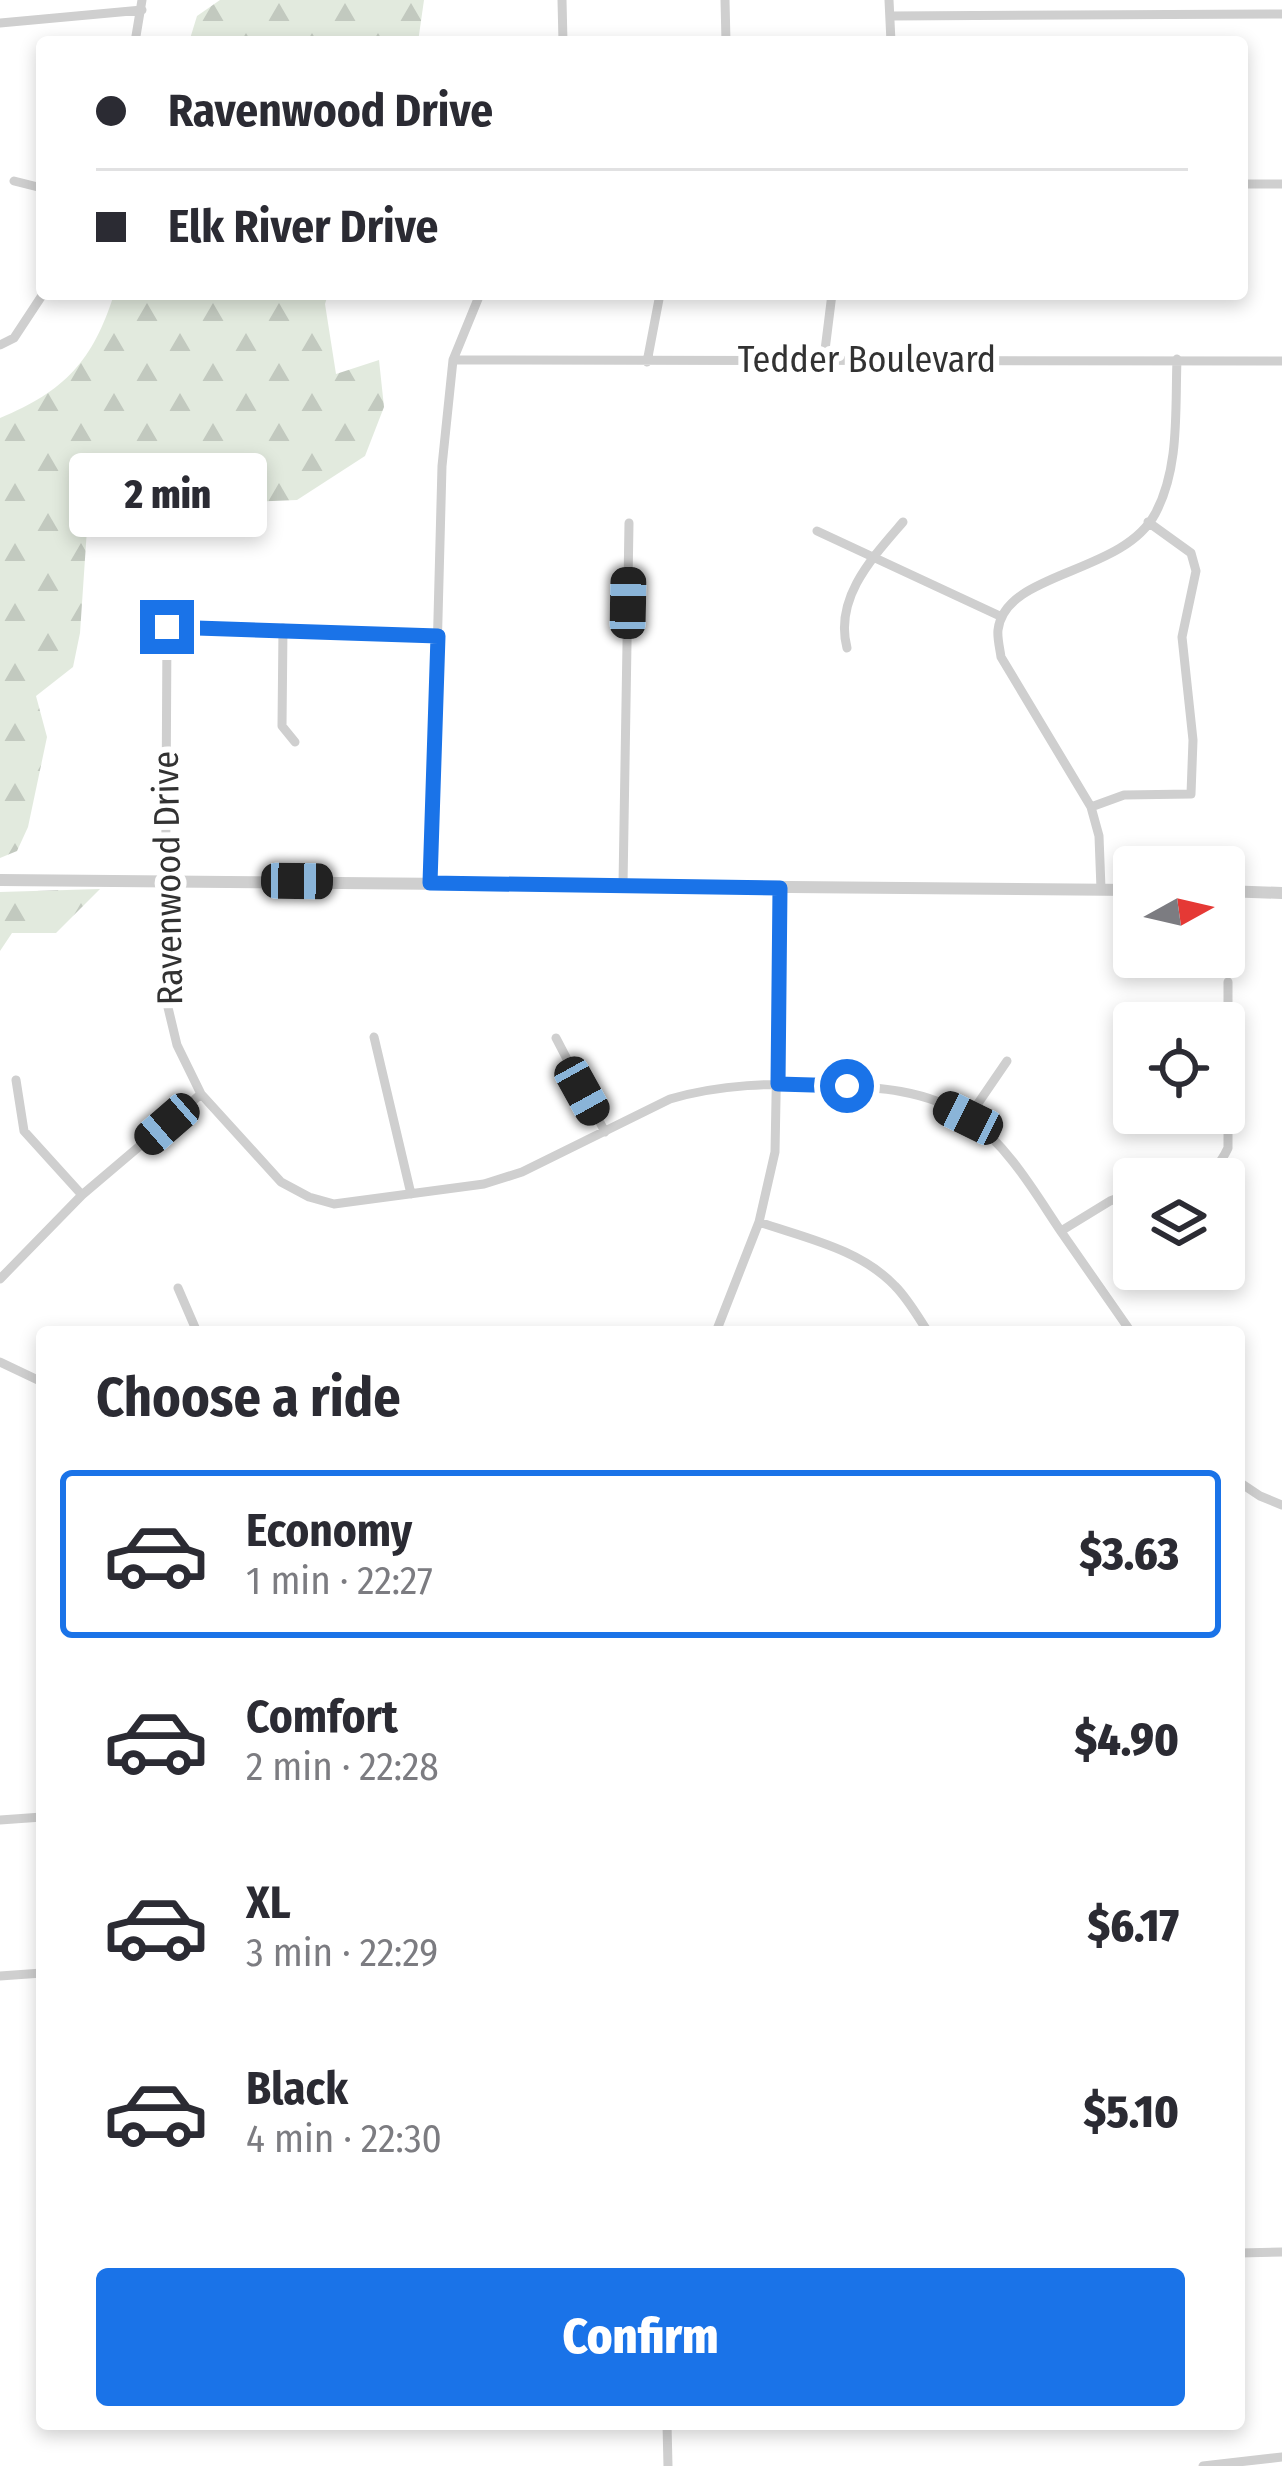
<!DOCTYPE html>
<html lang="en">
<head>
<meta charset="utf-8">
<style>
  :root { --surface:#fff; --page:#f7f7f7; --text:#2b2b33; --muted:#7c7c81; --line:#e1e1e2; --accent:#1a73e8 }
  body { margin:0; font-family:"Fira Sans Condensed",sans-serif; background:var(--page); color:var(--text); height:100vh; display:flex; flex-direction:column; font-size:45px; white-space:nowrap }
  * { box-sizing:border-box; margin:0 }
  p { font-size:39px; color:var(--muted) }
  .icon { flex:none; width:66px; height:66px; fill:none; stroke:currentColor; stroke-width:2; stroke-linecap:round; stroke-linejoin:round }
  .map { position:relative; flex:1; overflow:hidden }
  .drawer { position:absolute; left:36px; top:1326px; width:1209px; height:1104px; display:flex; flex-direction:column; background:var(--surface); border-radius:12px; box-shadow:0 6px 18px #0003 }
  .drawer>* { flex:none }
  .banner { position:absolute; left:36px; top:36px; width:1212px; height:264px; border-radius:12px; box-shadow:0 6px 18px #0003; display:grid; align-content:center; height:264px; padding:0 60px; background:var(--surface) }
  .needle { width:78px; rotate:82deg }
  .controls { position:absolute; left:1113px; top:846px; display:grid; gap:24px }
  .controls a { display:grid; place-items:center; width:132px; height:132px; border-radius:12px; background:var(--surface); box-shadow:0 6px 18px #0003; font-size:60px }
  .end { position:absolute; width:54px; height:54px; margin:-27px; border:15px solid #1a73e8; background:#fff; box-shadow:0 0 0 6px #fff }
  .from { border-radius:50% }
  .bubble { position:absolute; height:84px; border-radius:12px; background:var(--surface); box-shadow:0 6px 18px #0003; font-size:39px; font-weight:800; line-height:84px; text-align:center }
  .car { position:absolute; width:36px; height:72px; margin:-36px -18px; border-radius:15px; box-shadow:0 0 9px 3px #0007; background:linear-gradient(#222 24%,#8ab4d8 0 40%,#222 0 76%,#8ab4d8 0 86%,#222 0) }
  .banner b { display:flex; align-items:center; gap:42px; height:114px; font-size:45px }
  .banner b+b { border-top:3px solid var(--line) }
  .banner i { width:30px; height:30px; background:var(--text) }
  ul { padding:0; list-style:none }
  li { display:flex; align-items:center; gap:36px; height:168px; margin:0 24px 18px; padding:0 36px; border:6px solid transparent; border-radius:12px }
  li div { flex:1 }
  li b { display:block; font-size:45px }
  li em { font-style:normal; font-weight:800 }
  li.current { border-color:var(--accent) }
  li>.icon { width:108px; height:108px; stroke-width:1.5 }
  h2 { padding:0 60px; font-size:54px; line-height:144px }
  .cta { display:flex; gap:24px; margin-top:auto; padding:24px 60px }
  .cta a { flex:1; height:138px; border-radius:12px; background:var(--accent); color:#fff; font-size:48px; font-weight:800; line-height:138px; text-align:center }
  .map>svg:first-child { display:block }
  .forest { fill:url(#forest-firs) }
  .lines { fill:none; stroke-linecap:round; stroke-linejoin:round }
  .minor { stroke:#cfcfcf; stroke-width:9 }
  .tertiary { stroke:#cfcfcf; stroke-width:12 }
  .route { stroke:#1a73e8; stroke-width:15 }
  .labels { text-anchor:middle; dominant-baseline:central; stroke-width:12; stroke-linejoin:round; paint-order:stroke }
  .street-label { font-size:36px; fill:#323232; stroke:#fff }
</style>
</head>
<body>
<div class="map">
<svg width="1282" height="2466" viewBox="0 0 1282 2466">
  <defs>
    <pattern id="forest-firs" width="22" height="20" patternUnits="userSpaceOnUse" patternTransform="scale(3)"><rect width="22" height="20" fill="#e2eade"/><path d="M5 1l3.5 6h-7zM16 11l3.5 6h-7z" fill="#c2c9bf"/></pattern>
  </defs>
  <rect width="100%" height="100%" fill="#fff"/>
  <path class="forest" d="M220 0H424L418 42H189L197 16Z
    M114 294H328L325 304 336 374 379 360 384 407 365 456 297 500 202 504 116 502 88 514 80 633 73 667 36 696 47 737 28 827 17 851 0 858V418C65 391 93 361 114 294Z
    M100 889 56 933H12L0 951V892Z"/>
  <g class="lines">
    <path class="minor" d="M562 0 563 42
      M725 0 726 42
      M889 0 891 42
      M890 16 1282 14
      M0 23 142 10
      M135 42 142 0
      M14 181 42 188
      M1242 184H1282
      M0 345 14 338 43 294
      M824 358 832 294
      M453 360 1282 361
      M647 362 660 294
      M817 531 1002 617
      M283 628 282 726 295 742
      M438 636 167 627 165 995 177 1045 201 1094 281 1182 309 1197 334 1204 484 1184 522 1172 670 1099C721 1084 773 1083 826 1085 874 1087 928 1089 969 1118 1009 1147 1035 1193 1062 1233 1085 1266 1108 1299 1131 1332
      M847 648C834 598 872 558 903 522
      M1091 807 1124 795 1191 794 1193 740 1182 637 1196 571 1191 553 1148 522
      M431 883 442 466 453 360 480 294
      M623 885 629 523
      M1101 889 1099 836 1091 807 1001 657C1000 649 997 638 998 630 1005 571 1122 575 1155 514 1180 468 1175 410 1177 359
      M1164 1021 1226 1019
      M374 1037 411 1194
      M556 1038 605 1132
      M16 1080 24 1131 82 1195
      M968 1118 1007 1061
      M1195 1179C1212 1173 1220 1165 1228 1148V982
      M759 1222C805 1238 860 1249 895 1286 908 1299 918 1317 928 1332
      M1061 1231 1110 1201 1134 1192
      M0 1279 82 1195 201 1094
      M178 1288 197 1332
      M716 1332 759 1222 775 1152 780 888
      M0 1362 42 1382
      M1239 1482 1260 1496 1282 1505
      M0 1820 42 1817
      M0 1976 42 1973
      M1239 2253 1282 2252
      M667 2424 668 2466
      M1203 2466 1282 2457"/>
    <path class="tertiary" d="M0 880 1134 890
      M1224 891 1282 893"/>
  </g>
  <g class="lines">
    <path class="route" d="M167 627 438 636 430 883 780 888 778 1084 847 1086"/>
  </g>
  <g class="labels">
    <g class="street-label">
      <text x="867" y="360">Tedder Boulevard</text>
      <text transform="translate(168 878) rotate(-91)">Ravenwood Drive</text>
    </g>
  </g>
</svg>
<div class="controls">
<a><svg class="needle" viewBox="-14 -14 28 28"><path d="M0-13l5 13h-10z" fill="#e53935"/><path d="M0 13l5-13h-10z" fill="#7c7c81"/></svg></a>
<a><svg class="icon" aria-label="locate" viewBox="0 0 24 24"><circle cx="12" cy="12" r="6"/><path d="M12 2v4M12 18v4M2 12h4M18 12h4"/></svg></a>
<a><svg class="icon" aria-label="layers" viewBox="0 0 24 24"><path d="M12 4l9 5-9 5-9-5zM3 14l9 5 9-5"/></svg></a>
</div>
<i class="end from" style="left:847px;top:1086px"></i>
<i class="end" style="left:167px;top:627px"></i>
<div class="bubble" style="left:69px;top:453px;width:198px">2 min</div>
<i class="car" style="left:628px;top:603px;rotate:1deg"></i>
<i class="car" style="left:297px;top:881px;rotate:91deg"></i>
<i class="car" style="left:582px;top:1091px;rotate:151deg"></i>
<i class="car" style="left:968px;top:1118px;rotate:296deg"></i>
<i class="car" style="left:167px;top:1124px;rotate:229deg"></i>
<div class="banner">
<b><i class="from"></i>Ravenwood Drive</b>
<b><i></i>Elk River Drive</b>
</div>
<section class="drawer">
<h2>Choose a ride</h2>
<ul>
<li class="current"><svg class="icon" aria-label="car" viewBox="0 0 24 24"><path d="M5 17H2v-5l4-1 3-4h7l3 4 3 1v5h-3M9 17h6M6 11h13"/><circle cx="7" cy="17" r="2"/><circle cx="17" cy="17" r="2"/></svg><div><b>Economy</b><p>1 min · 22:27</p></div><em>$3.63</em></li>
<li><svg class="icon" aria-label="car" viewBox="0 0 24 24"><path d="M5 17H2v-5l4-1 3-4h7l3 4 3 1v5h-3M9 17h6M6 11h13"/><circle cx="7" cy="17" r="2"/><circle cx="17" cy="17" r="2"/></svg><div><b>Comfort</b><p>2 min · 22:28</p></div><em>$4.90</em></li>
<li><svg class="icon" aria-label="car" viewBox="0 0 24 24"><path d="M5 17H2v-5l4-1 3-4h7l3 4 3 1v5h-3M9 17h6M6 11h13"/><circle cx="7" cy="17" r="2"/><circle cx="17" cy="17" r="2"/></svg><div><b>XL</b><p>3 min · 22:29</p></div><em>$6.17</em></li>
<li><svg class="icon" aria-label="car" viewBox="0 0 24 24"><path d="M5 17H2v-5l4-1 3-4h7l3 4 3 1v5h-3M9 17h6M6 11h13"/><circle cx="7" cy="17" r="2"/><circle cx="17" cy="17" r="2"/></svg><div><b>Black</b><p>4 min · 22:30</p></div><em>$5.10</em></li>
</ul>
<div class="cta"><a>Confirm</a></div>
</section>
</div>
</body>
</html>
